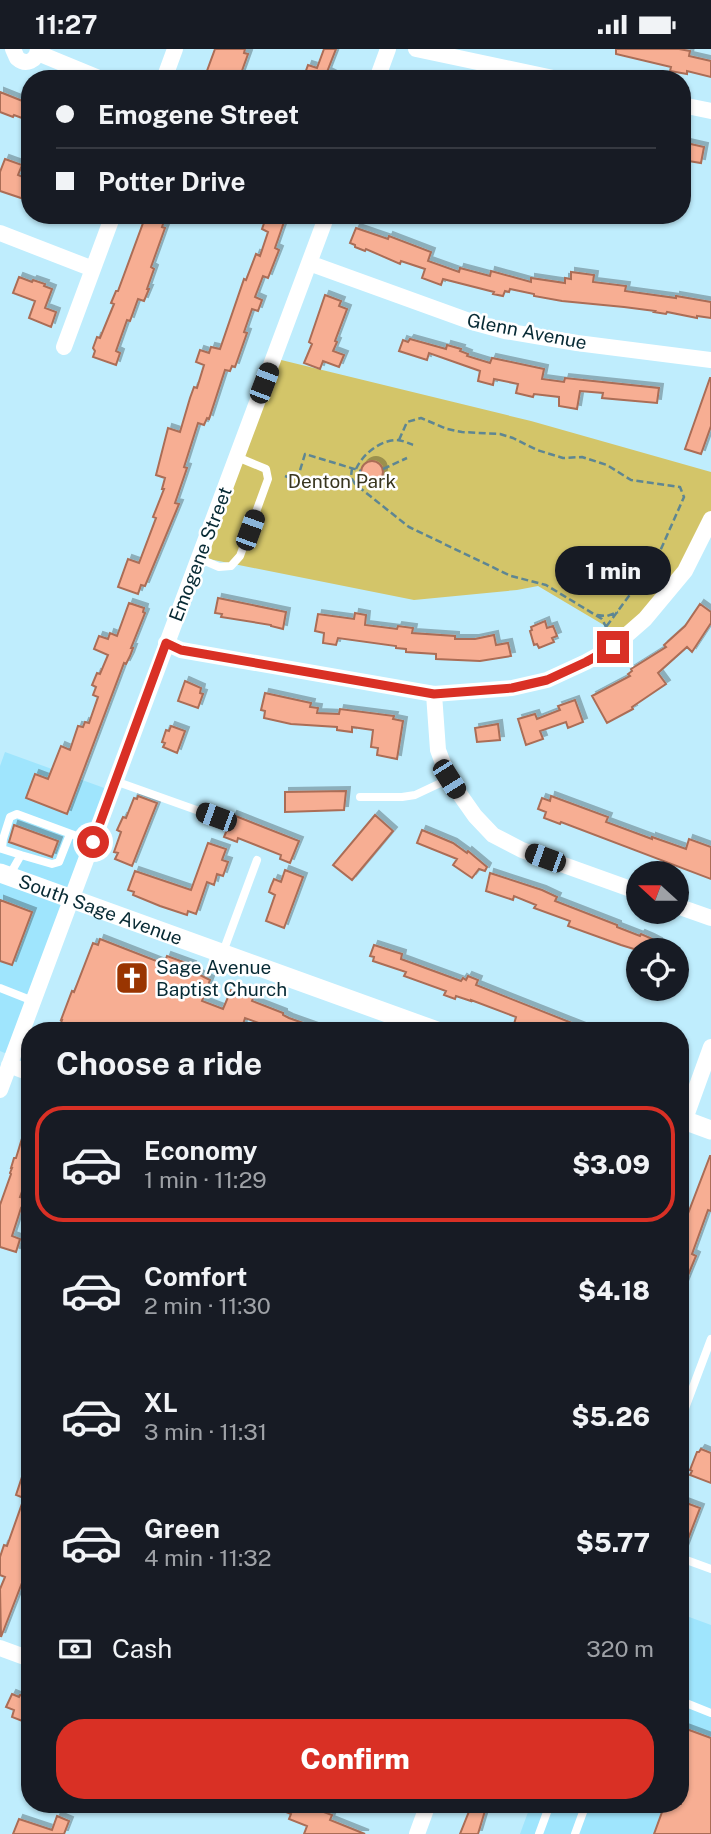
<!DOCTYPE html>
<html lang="en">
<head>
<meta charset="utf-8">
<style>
  :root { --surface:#171b24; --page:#20242c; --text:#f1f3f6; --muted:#9ea1a6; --line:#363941; --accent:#d93025 }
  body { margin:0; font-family:"Public Sans",sans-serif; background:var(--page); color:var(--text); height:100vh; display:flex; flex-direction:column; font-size:26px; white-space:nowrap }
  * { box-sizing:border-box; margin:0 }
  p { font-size:23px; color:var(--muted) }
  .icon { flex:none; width:38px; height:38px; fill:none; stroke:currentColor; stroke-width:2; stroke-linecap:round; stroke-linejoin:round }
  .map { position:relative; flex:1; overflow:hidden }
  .sheet { position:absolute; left:21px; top:973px; width:668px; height:791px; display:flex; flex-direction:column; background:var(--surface); border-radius:28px; box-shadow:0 2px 5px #0004 }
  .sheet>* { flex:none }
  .hud { position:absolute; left:21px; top:21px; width:670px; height:154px; border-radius:28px; box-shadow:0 2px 5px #0004; display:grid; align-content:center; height:154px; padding:0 35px; background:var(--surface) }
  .needle { width:46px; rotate:291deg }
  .controls { position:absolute; left:626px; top:812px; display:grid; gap:14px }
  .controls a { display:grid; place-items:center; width:63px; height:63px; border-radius:50%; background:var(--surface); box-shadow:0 2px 5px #0004; font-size:35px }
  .end { position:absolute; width:32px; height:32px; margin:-16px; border:9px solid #d93025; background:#fff; box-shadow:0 0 0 4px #fff }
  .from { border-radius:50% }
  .bubble { position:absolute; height:49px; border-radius:24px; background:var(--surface); box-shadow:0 2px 5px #0004; font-size:23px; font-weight:800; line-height:49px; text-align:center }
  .car { position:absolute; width:21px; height:42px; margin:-21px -10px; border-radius:9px; box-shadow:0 0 5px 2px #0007; background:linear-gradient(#222 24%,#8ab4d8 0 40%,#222 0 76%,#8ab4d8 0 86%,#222 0) }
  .hud b { display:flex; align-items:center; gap:24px; height:66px; font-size:26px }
  .hud b+b { border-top:2px solid var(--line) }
  .hud i { width:18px; height:18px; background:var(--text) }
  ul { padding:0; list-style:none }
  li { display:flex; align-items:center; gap:21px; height:116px; margin:0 14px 10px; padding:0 21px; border:4px solid transparent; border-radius:28px }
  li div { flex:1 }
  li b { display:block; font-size:26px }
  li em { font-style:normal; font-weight:800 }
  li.current { border-color:var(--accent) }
  li>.icon { width:63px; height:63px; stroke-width:1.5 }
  h2 { padding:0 35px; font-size:32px; line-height:84px }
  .pay { display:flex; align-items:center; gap:18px; height:77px; padding:0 35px; font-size:26px }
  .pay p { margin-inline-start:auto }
  .action { display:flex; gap:14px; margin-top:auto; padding:14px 35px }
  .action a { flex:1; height:80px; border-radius:28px; background:var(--accent); color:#fff; font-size:28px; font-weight:800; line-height:80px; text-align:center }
  .status { display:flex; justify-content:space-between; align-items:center; height:49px; padding:0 35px; background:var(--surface); direction:ltr }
  .status svg { height:19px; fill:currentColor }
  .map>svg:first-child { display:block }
  .built { fill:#9fe5fd }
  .green { fill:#d3c569 }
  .building { fill:#f7ae93; stroke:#ab6d56; stroke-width:2; filter:url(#shadow) }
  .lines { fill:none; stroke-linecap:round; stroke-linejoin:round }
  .path { stroke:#5e8692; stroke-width:2.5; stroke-dasharray:7 3.5; stroke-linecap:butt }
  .service { stroke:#fff; stroke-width:8 }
  .minor { stroke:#fff; stroke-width:16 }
  .tertiary { stroke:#fff; stroke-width:19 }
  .route { stroke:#d93025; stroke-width:9 }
  .labels { text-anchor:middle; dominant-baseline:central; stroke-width:5; stroke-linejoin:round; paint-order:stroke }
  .street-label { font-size:19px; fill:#072a34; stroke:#fff }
  .park-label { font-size:19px; fill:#39361f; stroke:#fff }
  .poi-label { font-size:19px; fill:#072a34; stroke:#fff; text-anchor:start }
</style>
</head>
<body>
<div class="status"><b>11:27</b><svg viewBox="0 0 49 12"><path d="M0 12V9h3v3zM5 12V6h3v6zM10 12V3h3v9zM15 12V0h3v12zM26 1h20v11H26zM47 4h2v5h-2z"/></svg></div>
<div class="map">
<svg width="711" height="1785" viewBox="0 0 711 1785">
  <defs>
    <filter id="shadow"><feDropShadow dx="4" dy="-4" stdDeviation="0" flood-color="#0004"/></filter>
  </defs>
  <rect width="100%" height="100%" fill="#bfedfd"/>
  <path class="built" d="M5 703 107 740 7 1005 0 1002V717Z
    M681 1565 711 1576V1785H520L531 1755H681Z"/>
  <path class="green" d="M273 309 531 372 711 423V470L685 522 624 588 538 537 517 541 414 551 199 508Z"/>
  <path class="building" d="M215 0H245L244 4 248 5 239 30H204Z
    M324 0H336L327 23 341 30H303L308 16 317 19Z
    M616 0H679L690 2 689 7 711 12V28L687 22V25L670 22 671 18 616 5Z
    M0 43 30 55V72L14 66 13 68 0 63Z
    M682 93 704 98 701 114 682 111Z
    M5 110 22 116 18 126 30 131V152L0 142V123Z
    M146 166H166L162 178 165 179 151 218 154 220 147 240H149L144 252 138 250 130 272 127 271 116 302 120 304 116 316 93 308 95 302 93 299 97 288 100 289 114 255 111 254 116 242H118Z
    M267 166H283L282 170H285L275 199 279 201 268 229 263 227 255 248 262 251 258 262 252 260 244 283 247 284 235 318 232 317 230 322 225 321 209 370 207 369 204 376 198 374 184 418 187 419 175 454 179 455 145 537 141 536 138 545 118 538 128 510 139 514 156 469 153 468 164 440H162L165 429 156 426 168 379 180 383 190 349 194 338 197 339 204 316 196 313 200 301 209 304 211 298 220 300 244 230 246 231 256 205 260 207 268 183 262 180Z
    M356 179 388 190 389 187 431 203 428 212 459 223 460 219 490 227 491 222 531 233V229L565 234V229L571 230V223L594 226 593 233 626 237 625 242 676 249V247L711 253V269L697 267V269L667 263 666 265 654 263 655 262 624 258 562 252 534 247V245L510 240 509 243 505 242 503 247 493 245 494 243 443 230 441 236 422 229 425 220 401 212 400 215 366 200 365 202 355 198V196L350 194Z
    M19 228 32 233 33 231 45 235 44 237 52 240 45 259 56 263 51 278 29 269 35 252 13 244Z
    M325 246 341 252 339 257 347 260 335 292 337 293 333 302 344 306 339 318 323 312 320 320 304 314 312 295 309 293Z
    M410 290 446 300 447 296 461 300 460 302 468 305 467 307 490 314 492 309 544 320 542 330 564 333 565 329 659 339 657 354 602 349 603 344 580 342 577 360 559 357V348L534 345 533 348 516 344 518 335 494 330 493 336 478 332 480 322 429 304 427 311 399 302 403 291 408 293Z
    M710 329H711V377L701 405 685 400Z
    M361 423a11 11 0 1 1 22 0a11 11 0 1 1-22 0Z
    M218 549 286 563 283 580 271 577V576L221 568 222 565 215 564Z
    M129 554 144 559 143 563 145 564 131 599H133L130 607 126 615 124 614 67 765 26 749 35 725 48 730 61 697 70 701 78 677 83 678 85 673 89 674 98 648 93 646 96 638 92 636 97 624 100 625 108 606 94 600 99 587 108 590 110 584 117 587Z
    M700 555 711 563V574L692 603 687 598 658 624 666 635 632 658 633 660 607 674 592 647 630 627 628 625 632 622 631 620 666 598 664 596 685 577Z
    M355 564 366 566 365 576 397 580 398 577 413 579 412 584 455 587V590H475L494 586 496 596 508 594 511 607 480 612 436 610V605L406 603V600L396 599V597L338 589 336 596 323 594 324 584 315 582 318 565 354 570Z
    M545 572 547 579 553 577 557 587 552 589 554 593 539 599 537 595 534 596 530 582 532 581 531 578Z
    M185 632 201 639 200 644 203 645 198 659 178 652Z
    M265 644 311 654 310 658 318 659 317 664 339 665 340 660 394 667 393 670 403 672 397 710 377 706 378 699 371 698 373 681 352 678V683L337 681V678L291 675 264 669 265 662 261 661Z
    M575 651 583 673 568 679 566 673 540 682 543 690 526 696 518 670 535 665 537 670 560 661 558 657Z
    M498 675 500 691 477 693 475 679Z
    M171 677 185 682 177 704 163 698 165 694 162 693 166 681 169 682Z
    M346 742 344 761 285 763V743Z
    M138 747 157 754 132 817 115 810 118 804 114 803 121 783 117 781 123 768 126 769 134 749 137 750Z
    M551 747 608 768 606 773 652 790V788L686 800 689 790 711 798V830L561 773 560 775 544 769 546 763 538 760 542 749 550 752Z
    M233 766 299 792 290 814 280 810 281 806 238 789 237 793 224 788Z
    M375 766 393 782 352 831 333 816Z
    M14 776 58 792 52 808 9 793Z
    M422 781 453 794 467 804 468 802 487 818 485 822 479 820 472 829 453 816 457 810 417 794Z
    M208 794 226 800 222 811 228 813 223 827 217 825 214 836 207 833 196 865 188 862 187 866 160 857 133 846 134 843 128 841 135 822 191 841Z
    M285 821 303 828 284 879 266 872 275 846 269 843 271 837 274 830 281 833Z
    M490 824 542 841 557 848 555 852 617 876V878L640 887 641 885 650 889 658 893 656 901H637L621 896 568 877 570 872 534 859 536 856 514 847 513 851 486 842Z
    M0 851 32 863 12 916 0 912Z
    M100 890 164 915 167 907 192 916 190 921 210 931 202 952 223 960 231 941 253 949 252 952 283 964V966L289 969 320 980V982H281L245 969 241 982H215L199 975 196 982H58L62 971H61L72 942 74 943 93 894 98 896Z
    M374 896 402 905 401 910 461 932 463 929 466 931 468 927 478 931 476 936 592 982H519L521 977 514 975 516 968 471 951V952L456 947 455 950 444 946 446 942 404 927 406 923 373 912 374 908 370 907Z
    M27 1073H30V1120L20 1148 28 1150 24 1161 21 1159 12 1187 20 1190 16 1203 0 1198V1156L11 1125 10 1124 12 1119H11L14 1109H16Z
    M710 1107H711V1162L708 1161 692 1205 696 1207 681 1243V1183Z
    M701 1400 711 1404V1434L690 1426 692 1422 690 1421 697 1403H699Z
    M28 1410 30 1411V1513L1 1588 0 1540 5 1528 0 1526V1508L4 1496 7 1497 24 1449 16 1446Z
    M681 1452 700 1459 683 1503H681Z
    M12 1645 19 1648 20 1646 30 1649V1675L12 1668 14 1661 6 1658Z
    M681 1678 711 1689V1785H654L665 1755H681Z
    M267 1755H302L332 1766 330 1771 365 1785H304L307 1777 289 1770 291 1765Z
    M472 1755H487L478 1785H460Z
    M57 1767 69 1772 64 1785H13L19 1770 52 1781Z"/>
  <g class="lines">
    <path class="path" d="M399 391 407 373 421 369 447 380 462 383 500 385 513 389 537 401 563 409 582 408 607 416 631 431 680 438 684 448 657 509 606 578
      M352 419 351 428 355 435 409 478 511 527 546 536 602 570 606 578 595 589
      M356 420C363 405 379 392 396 391 402 391 408 394 413 396
      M383 420 407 409
      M285 427 293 430 298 428 305 405 361 422
      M597 566 607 567 618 563"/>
    <path class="service" d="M198 509 219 518 231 517 240 507 268 430 266 420 237 408
      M115 732 216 768
      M360 748H402L415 746 449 730
      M21 806 52 815 59 813 70 785
      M9 827 21 806 2 800 3 790 10 768 17 765 93 793
      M223 903 257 811
      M0 939 33 952
      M681 1370 711 1290
      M681 1509 711 1520
      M681 1652 711 1664
      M539 1785 550 1755
      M575 1785 586 1755"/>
    <path class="minor" d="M13 0 17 9C26 17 37 12 38 0
      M416 0 558 30
      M38 4 101 30
      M164 30 175 0
      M377 30 388 0
      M682 56 711 62
      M0 184 93 220
      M309 214 472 273 505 282 577 294 711 311
      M64 298 113 166
      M166 594 181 601 434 645 512 639 547 631 586 613 613 598 645 570 685 522 711 470
      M434 645 438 701 449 730 475 767 493 786 522 801 639 843
      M677 857 711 869
      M9 1016 30 1024
      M0 1041 327 166
      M681 1081 711 998
      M0 1599 30 1610
      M417 1785 428 1755"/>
    <g class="tertiary">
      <path id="s1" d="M0 824 437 982"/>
      <path d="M681 1070 711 1081"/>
    </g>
  </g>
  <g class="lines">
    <path class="route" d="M93 793 166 594 181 601 434 645 512 639 547 631 586 613 613 598"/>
  </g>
  <defs>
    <symbol id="church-square" viewBox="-11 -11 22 22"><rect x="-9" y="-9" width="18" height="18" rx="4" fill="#993501" stroke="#fff"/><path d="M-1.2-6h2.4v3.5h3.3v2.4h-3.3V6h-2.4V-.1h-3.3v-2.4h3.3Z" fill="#fff"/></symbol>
  </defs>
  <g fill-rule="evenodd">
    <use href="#church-square" x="113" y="910" width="38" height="38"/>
  </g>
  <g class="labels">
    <g class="street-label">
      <text transform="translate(527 282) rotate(11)">Glenn Avenue</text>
      <text transform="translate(200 505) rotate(-69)">Emogene Street</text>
      <text stroke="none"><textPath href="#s1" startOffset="107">South Sage Avenue</textPath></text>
    </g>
    <g class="park-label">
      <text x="342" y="432">Denton Park</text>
    </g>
    <g class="poi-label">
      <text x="156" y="918">Sage Avenue<tspan x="156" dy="22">Baptist Church</tspan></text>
    </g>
  </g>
</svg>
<div class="controls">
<a><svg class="needle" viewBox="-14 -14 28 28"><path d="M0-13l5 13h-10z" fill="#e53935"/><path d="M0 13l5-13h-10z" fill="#9ea1a6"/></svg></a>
<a><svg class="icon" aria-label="locate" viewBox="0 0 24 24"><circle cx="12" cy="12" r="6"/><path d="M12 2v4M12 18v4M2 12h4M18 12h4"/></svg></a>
</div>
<i class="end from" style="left:93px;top:793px"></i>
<i class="end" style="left:613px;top:598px"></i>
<div class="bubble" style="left:555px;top:497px;width:116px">1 min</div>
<i class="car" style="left:264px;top:334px;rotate:21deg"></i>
<i class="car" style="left:250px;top:481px;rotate:20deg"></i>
<i class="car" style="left:449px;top:730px;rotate:148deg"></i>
<i class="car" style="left:216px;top:768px;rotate:290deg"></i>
<i class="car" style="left:545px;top:809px;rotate:290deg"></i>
<div class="hud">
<b><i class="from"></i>Emogene Street</b>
<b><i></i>Potter Drive</b>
</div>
<section class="sheet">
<h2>Choose a ride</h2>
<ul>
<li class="current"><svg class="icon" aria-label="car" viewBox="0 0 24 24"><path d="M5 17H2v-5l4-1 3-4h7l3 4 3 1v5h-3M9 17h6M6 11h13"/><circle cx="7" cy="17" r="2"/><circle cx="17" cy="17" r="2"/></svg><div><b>Economy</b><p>1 min · 11:29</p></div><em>$3.09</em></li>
<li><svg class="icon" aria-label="car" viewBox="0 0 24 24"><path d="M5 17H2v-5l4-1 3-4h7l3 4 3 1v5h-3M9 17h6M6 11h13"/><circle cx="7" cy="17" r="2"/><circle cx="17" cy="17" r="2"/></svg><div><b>Comfort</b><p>2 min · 11:30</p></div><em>$4.18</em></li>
<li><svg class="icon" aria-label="car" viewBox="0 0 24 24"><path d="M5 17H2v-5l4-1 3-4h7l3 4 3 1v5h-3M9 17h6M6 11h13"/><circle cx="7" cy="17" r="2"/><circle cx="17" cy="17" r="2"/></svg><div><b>XL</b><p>3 min · 11:31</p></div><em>$5.26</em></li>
<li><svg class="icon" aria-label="car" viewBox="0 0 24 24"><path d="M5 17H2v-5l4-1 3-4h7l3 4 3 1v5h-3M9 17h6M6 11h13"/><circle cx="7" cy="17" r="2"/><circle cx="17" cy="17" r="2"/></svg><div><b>Green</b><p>4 min · 11:32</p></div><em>$5.77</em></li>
</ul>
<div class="pay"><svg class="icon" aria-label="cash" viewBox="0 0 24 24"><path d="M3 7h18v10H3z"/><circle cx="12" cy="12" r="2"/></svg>Cash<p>320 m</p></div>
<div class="action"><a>Confirm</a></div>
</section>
</div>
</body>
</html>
